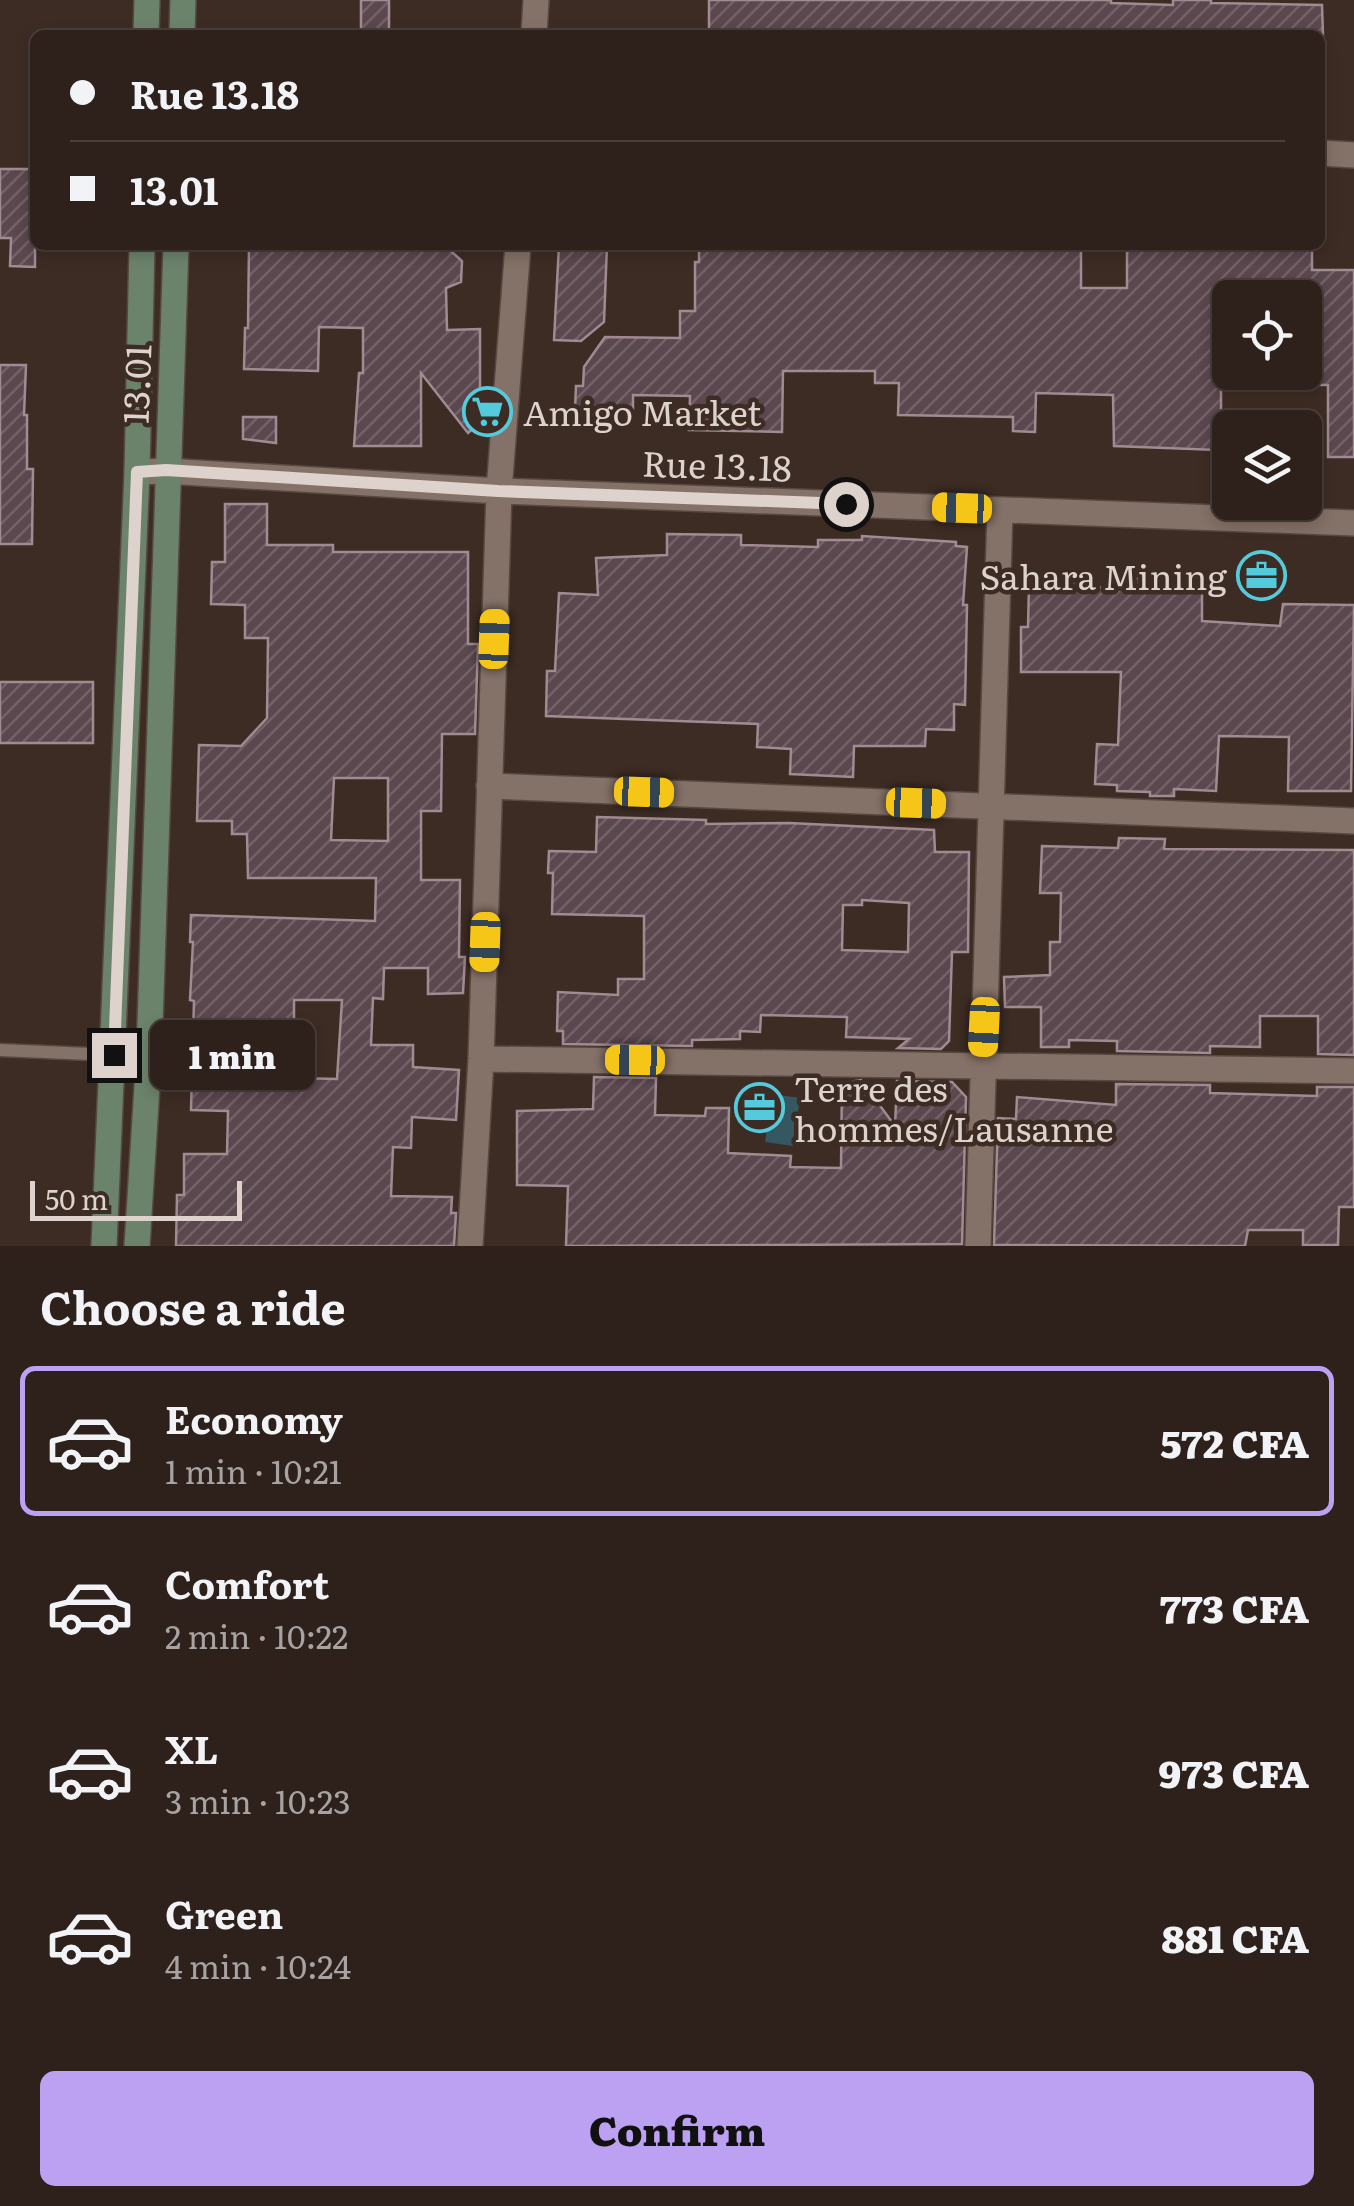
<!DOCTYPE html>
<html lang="en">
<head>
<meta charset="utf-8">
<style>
  :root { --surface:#2e211b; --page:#362924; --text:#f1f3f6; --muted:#a7a3a3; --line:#493e3a; --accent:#bca0f2 }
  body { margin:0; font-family:Literata,serif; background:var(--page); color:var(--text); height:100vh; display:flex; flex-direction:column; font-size:38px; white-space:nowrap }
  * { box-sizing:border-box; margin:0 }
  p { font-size:32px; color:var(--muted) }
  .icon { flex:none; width:55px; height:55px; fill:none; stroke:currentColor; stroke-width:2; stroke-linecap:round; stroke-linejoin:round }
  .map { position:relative; height:1246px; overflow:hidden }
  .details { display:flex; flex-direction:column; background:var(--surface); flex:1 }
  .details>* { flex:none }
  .hud { position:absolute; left:30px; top:30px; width:1295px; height:220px; border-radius:15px; box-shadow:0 5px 15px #0003,0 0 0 2px var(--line); display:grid; align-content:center; height:220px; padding:0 40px; background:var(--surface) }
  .controls { position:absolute; left:1212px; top:280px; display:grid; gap:20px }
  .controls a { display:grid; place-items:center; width:110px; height:110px; border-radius:15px; background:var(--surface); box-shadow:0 5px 15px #0003,0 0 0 2px var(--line); font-size:50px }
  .scale { position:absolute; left:30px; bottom:25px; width:212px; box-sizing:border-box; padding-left:10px; border:5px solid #ddd2cc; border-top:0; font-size:28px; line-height:35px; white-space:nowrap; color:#ddd2cc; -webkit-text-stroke:8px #3d2c24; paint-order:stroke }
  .end { position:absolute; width:45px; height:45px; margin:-22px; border:12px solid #ddd2cc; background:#111; box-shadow:0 0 0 5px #111 }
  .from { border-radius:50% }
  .bubble { position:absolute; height:70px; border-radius:15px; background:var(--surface); box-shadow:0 5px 15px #0003,0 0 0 2px var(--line); font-size:32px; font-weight:800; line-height:70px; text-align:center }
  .car { position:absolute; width:30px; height:60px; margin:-30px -15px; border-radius:12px; box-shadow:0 0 8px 2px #0007; background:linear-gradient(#f5c518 24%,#345 0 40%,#f5c518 0 76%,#345 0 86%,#f5c518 0) }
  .hud b { display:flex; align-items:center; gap:35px; height:95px; font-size:38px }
  .hud b+b { border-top:2px solid var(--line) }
  .hud i { width:25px; height:25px; background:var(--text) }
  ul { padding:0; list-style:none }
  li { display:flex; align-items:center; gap:30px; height:150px; margin:0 20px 15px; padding:0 20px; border:5px solid transparent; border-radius:15px }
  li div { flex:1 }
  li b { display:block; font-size:38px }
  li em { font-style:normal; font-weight:800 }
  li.current { border-color:var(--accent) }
  li>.icon { width:90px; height:90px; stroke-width:1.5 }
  h2 { padding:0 40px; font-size:45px; line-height:120px }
  .cta { display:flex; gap:20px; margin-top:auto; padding:20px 40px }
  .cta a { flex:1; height:115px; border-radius:15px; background:var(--accent); color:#111; font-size:40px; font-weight:800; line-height:115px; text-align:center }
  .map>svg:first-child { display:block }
  .water { fill:#345762 }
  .building { fill:url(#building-hatch); stroke:#a18a92; stroke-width:2.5; fill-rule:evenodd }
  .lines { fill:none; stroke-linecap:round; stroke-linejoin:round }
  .lane-casing { stroke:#574942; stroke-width:15 }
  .street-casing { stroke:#574942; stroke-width:28 }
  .secondary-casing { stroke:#574942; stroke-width:28 }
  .lane { stroke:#847167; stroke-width:12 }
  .street { stroke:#847167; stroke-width:25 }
  .secondary { stroke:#6c836b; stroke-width:25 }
  .route { stroke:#ddd2cc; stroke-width:12 }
  .labels { text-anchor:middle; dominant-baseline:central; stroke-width:9; stroke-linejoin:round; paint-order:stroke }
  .street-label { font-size:35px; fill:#ddd2cc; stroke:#3d2c24 }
  .poi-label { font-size:35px; fill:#ddd2cc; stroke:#3d2c24; text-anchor:start }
</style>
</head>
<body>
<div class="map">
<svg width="1354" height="1246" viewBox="0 0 1354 1246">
  <defs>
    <pattern id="building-hatch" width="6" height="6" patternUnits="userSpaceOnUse" patternTransform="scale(2.5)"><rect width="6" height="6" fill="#5b474e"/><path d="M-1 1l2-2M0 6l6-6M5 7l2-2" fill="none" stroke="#726166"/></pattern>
  </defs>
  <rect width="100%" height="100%" fill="#3d2c24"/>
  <path class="water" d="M772 1094 800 1098 793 1146 765 1142Z"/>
  <path class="building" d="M361 0H389V35H361Z
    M709 0H1111V3L1173 5V0H1211V3L1322 5 1323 35H709Z
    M0 169H35V267L10 266 11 238H0Z
    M249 245H336V248L444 245 462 261 461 282 446 288 447 330 480 329V390L490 402 488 416 468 433 421 373V446H354L359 373H363V328L319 327 318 371 244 369 245 328H248Z
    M559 245H607L604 322 581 341 554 340Z
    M699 245H957V249L1081 245V288H1127V245H1312V270H1354V457H1328V385H1305V298H1283V281H1239V298H1230V377H1221V437H1217V450L1114 446 1113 395 1036 393 1035 432 1013 431V417L898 415 899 383H875V371H783L782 432 689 430 690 396 633 395V409H575L576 386H583L584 367 605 337 680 338V311H695V262H699Z
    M0 365H26L24 415H27V469H33L32 544H0Z
    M243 417H276V443L243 439Z
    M225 504H267V545H333V552H468V644H478L475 734H442L441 811H421V880H460L459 957H465L463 993 428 994V968H384L383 999 373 998 371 1045H413V1067L459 1070 456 1120 412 1117 411 1148 393 1147 391 1196 452 1197 451 1213H456L454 1246H176L177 1195H184V1154H227L228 1111 191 1110 194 1001 190 1000 193 942H190L191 915 375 921 376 878H248L247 834H232V821H197L199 745 241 746 267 718 268 638H245V605L211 604 212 562H225ZM334 778H388V841L331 840ZM294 1000H342L337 1079 294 1078Z
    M667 534 741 535V545L818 547V540H862V536L956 542V546L967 547 963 605H967L965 705 954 704V730L926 729 925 746H854L853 777 790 774 791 749 757 747 758 724 546 716 547 671H555L559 593 598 595 596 558 667 555Z
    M1202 577V621L1280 626 1283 604 1354 605 1351 791H1288L1289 737 1219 736 1216 791 1174 789V796H1150V792L1117 791V785L1095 784 1097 744 1118 745 1121 672H1021V627H1028L1029 585H1057V580L1084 579V588L1128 587V578Z
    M0 682H93V743H0Z
    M597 817 706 820V824L789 823 934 830 935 852H969L968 952H952L949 1041 941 1049 898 1048 909 1039 846 1037 847 1017 761 1015 760 1032 740 1031V1039L692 1040V1046L563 1044V1031H557L558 992 618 995V979H644V916L552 914 553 873H548L549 851 596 852ZM862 900 909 903 908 952 842 950 843 905H862Z
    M1119 838 1165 839 1164 849 1354 850V1055L1318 1054V1016H1260V1047L1210 1046V1053L1117 1051V1041L1069 1040V1047H1041V1007H1005L1004 977 1050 975V942H1060L1061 893H1040L1042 846 1118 848Z
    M594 1077 656 1078 655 1115 705 1116 706 1108H729L728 1153 791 1156 790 1167 841 1168 842 1083 861 1080 895 1126 897 1081 952 1082 966 1097 962 1244 566 1246 568 1186 517 1185V1111L593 1109Z
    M1116 1084 1210 1085V1093L1317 1096V1087H1354V1207H1339L1338 1245H1303V1230H1248L1245 1246 994 1245 998 1118 1016 1119 1017 1097 1116 1105Z"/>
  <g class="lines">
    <defs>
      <path id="lane" d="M0 1050 112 1055"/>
      <path id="street" d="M534 35 536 0
        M1320 153 1354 155
        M137 472 166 471 499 491 1354 523
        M489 786 1354 821
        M481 1059 1354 1071
        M470 1246 481 1059 499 491 518 245
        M978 1246 1000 510"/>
      <path id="secondary" d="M146 35 147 0
        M182 35 183 0
        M104 1246 137 472 142 245
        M137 1246 149 1055 176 245"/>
    </defs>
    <use href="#lane" class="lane-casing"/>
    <use href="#street" class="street-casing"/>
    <use href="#secondary" class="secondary-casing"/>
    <use href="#lane" class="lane"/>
    <use href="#street" class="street"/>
    <use href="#secondary" class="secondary"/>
  </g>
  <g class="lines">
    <path class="route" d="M114 1055 137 472 166 470 498 491 846 504"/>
  </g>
  <defs>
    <symbol id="supermarket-ring" viewBox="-11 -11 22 22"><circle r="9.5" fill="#3d2c24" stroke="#54cadd" stroke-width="1.5"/><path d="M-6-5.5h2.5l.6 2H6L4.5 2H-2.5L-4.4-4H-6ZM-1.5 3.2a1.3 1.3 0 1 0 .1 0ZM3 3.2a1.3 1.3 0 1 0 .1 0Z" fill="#54cadd"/></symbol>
    <symbol id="office-ring" viewBox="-11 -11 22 22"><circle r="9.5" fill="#3d2c24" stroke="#54cadd" stroke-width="1.5"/><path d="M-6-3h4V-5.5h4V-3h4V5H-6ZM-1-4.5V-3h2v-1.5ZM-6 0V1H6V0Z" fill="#54cadd"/></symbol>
  </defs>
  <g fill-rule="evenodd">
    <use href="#supermarket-ring" x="460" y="384" width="55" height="55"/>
    <use href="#office-ring" x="1234" y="548" width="55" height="55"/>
    <use href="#office-ring" x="732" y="1080" width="55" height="55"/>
  </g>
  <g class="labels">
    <g class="street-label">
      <text transform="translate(135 384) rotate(-88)">13.01</text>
      <text transform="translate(717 464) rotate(2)">Rue 13.18</text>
    </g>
    <g class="poi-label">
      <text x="523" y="411">Amigo Market</text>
      <text x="1227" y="575" text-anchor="end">Sahara Mining</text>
      <text x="794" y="1087">Terre des<tspan x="794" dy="40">hommes/Lausanne</tspan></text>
    </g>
  </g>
</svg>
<div class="controls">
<a><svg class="icon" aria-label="locate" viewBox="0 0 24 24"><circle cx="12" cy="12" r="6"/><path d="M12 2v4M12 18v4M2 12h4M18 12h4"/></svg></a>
<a><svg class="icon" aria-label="layers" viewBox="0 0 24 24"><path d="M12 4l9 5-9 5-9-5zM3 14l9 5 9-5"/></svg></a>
</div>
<div class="scale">50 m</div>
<i class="end from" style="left:846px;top:504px"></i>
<i class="end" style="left:114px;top:1055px"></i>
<div class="bubble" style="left:150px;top:1020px;width:165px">1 min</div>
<i class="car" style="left:962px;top:508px;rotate:272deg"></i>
<i class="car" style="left:494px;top:639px;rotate:2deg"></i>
<i class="car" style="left:644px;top:792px;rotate:92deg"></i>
<i class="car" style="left:916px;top:803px;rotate:92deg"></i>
<i class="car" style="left:485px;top:942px;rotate:182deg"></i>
<i class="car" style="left:984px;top:1027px;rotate:183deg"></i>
<i class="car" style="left:635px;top:1060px;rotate:271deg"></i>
<div class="hud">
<b><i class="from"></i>Rue 13.18</b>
<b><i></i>13.01</b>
</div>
</div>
<section class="details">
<h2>Choose a ride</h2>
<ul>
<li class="current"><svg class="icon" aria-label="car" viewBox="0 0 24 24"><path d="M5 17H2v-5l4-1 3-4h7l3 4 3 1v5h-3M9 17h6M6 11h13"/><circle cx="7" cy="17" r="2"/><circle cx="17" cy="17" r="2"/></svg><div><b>Economy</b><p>1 min · 10:21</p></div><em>572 CFA</em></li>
<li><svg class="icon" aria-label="car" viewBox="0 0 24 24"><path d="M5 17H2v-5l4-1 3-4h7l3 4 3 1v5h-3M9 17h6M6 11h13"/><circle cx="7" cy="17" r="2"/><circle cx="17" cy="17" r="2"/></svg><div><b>Comfort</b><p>2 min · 10:22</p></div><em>773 CFA</em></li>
<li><svg class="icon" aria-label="car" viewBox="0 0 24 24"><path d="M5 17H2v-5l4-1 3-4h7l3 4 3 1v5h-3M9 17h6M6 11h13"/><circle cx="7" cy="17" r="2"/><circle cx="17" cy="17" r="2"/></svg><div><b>XL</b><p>3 min · 10:23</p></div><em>973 CFA</em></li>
<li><svg class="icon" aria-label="car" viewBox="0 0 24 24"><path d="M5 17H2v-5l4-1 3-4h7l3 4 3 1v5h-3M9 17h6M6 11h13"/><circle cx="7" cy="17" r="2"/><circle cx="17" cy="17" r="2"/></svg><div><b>Green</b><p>4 min · 10:24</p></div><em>881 CFA</em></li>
</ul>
<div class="cta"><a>Confirm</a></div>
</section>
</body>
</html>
